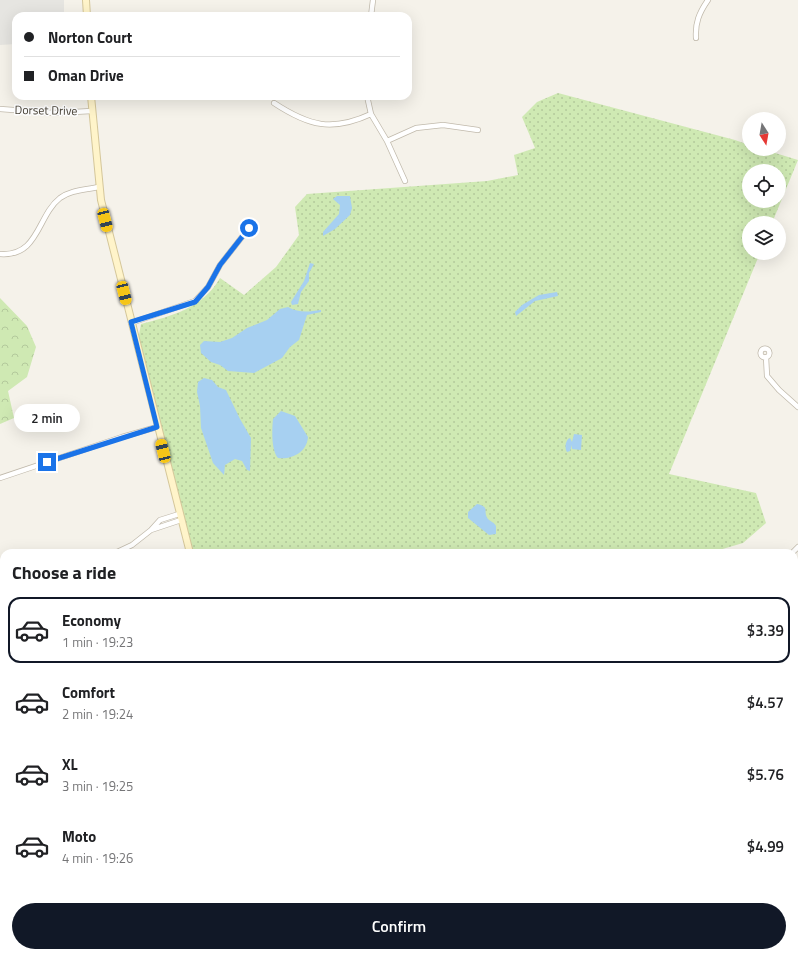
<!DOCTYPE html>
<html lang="en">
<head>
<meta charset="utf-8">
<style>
  :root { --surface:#fff; --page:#f6f6f6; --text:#202124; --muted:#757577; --line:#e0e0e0; --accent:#111827 }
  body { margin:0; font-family:"Titillium Web",sans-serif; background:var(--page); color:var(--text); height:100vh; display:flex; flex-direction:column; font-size:15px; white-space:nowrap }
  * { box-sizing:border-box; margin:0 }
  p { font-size:13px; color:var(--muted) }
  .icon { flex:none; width:22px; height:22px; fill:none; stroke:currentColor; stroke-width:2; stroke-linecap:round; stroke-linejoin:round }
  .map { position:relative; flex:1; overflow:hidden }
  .details { position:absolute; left:0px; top:549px; width:798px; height:408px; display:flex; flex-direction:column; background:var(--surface); border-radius:12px 12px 0 0; box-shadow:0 4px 16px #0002 }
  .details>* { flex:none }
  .guide { position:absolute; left:12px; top:12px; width:400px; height:88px; border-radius:12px; box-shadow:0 4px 16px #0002; display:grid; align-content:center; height:88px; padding:0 12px; background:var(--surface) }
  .needle { width:26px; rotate:169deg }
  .controls { position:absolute; left:742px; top:112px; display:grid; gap:8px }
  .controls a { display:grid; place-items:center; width:44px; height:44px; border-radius:50%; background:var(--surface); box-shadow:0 4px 16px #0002; font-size:20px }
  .end { position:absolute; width:18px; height:18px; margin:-9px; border:5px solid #1a73e8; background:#fff; box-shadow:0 0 0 2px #fff }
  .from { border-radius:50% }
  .bubble { position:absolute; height:28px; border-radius:14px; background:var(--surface); box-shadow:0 4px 16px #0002; font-size:13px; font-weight:600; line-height:28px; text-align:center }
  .car { position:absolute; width:12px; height:24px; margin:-12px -6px; border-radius:5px; box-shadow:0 0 3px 1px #0007; background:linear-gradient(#f5c518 24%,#345 0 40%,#f5c518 0 76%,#345 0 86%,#f5c518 0) }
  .guide b { display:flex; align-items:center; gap:14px; height:38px; font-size:15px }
  .guide b+b { border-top:1px solid var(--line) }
  .guide i { width:10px; height:10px; background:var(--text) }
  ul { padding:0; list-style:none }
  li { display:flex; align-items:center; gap:12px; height:66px; margin:0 8px 6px; padding:0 4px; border:2px solid transparent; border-radius:12px }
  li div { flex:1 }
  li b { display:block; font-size:15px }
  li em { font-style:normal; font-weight:600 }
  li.current { border-color:var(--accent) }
  li>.icon { width:36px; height:36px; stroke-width:1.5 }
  h2 { padding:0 12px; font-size:18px; line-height:48px }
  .cta { display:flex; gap:8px; margin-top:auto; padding:8px 12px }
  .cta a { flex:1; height:46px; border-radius:24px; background:var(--accent); color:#fff; font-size:16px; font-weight:600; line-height:46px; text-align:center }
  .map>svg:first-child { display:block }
  .residential { fill:#e9e4d8 }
  .grass { fill:url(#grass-dots); fill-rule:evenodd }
  .forest { fill:url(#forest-crowns) }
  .parking { fill:#e6e5e1 }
  .water { fill:#a7d0f1 }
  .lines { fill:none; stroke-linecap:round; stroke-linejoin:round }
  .street-casing { stroke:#c1baac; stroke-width:6 }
  .secondary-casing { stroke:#d5c79a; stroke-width:8 }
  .street { stroke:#fff; stroke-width:4.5 }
  .secondary { stroke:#fff4ca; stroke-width:6 }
  .route { stroke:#1a73e8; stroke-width:5 }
  .labels { text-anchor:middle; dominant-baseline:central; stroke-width:3; stroke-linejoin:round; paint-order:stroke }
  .street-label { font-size:12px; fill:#494338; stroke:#fff }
</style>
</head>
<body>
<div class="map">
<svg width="798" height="957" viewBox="0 0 798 957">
  <defs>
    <pattern id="grass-dots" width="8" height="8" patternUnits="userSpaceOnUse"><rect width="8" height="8" fill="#cfe9b3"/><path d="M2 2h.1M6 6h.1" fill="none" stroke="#b3c99b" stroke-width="1.8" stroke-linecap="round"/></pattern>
    <pattern id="forest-crowns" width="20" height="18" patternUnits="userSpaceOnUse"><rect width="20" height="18" fill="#cfe9b3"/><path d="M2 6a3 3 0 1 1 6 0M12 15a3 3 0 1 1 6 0" fill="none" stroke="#b3c99b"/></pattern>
  </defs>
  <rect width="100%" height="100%" fill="#f5f2ea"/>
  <path class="residential" d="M0 917 4 918V953H241L242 957H0Z"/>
  <path class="grass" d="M558 93 735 140 749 145V149H762L798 160 772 223H749V253H760L669 474 756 493 766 523 743 543 709 553H193L138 340 141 324C172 316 203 308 220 278L244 295 276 267 299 235 295 207 307 194 487 181 518 175 514 155 535 148 522 117 537 102ZM749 171H779V201H749Z"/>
  <path class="forest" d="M0 298 27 326 36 347 27 377 8 391 14 418 0 424Z"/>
  <path class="parking" d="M0 0H64V16H16V44L0 45Z"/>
  <path class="water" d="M337 196H350L352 208 350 215 335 229 323 236V232L339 214 340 205 333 199Z
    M310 263 314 264 309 273V281L301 292 298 304 292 305 291 302 304 281Z
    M557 292 558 296 535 301 516 316 515 312 522 305 539 295Z
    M288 307C299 313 308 312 321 310V312L307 315 299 340 290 347 282 358 254 373 228 371 220 365 211 362 201 353 200 345 204 341 220 342 232 338 247 328 267 320 280 309Z
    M204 378 212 380 218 387 226 390 240 419 251 438 250 471 247 470 242 461 235 459 225 465 224 475 213 463 201 428 200 406 197 392 198 382Z
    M281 411 295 416 308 437C307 452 292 460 278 458 271 450 272 429 273 419Z
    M574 434 582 435 581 450 572 449V445L570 451 567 452C564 448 566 439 570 438L572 442Z
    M477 504C491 507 482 511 488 519 491 522 494 522 496 526V534L489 535 468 518V512Z"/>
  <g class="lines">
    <defs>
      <path id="street" d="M371 16 373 0
        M696 38C695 23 699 13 708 0
        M367 96 371 114 387 141 405 181
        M274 103C309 126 332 132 371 114
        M0 109 54 113 92 111
        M387 141 416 128 443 125 478 130
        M0 254C39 257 37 216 60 198 71 190 85 190 98 187
        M131 323 195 301 208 287 220 265 249 228
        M760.5 353a4.5 4.5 0 1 1 9 0a4.5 4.5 0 1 1-9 0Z
        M766 357 767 376 779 390 798 407
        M0 478 122 437 157 427
        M179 514 160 520 151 530 181 520
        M115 553 132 545 151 530
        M792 553 798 547
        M0 608 4 609
        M794 629V631
        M0 744 4 742
        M794 849H798
        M749 957 798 954"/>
      <path id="secondary" d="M86 0 87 16
        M91 96 101 200 190 553
        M246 953V957"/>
    </defs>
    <use href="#street" class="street-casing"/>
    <use href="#secondary" class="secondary-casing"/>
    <use href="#street" class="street"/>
    <use href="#secondary" class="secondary"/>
  </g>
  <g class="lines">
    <path class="route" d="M47 462 157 427 131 322 195 302 208 287 220 265 249 228"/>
  </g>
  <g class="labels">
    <g class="street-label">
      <text transform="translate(46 110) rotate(1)">Dorset Drive</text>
    </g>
  </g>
</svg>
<div class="controls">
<a><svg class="needle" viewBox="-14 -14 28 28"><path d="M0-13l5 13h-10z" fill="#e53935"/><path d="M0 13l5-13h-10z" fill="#757577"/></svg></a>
<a><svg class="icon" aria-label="locate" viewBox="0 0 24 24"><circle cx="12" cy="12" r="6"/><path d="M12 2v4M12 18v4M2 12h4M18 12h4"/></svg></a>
<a><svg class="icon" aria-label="layers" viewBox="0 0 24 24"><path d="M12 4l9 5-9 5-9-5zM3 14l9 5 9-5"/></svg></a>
</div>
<i class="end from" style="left:249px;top:228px"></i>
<i class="end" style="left:47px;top:462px"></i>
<div class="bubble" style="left:14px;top:404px;width:66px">2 min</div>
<i class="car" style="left:105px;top:220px;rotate:166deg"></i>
<i class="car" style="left:124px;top:293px;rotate:166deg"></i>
<i class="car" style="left:163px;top:451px;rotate:346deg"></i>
<div class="guide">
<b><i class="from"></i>Norton Court</b>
<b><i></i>Oman Drive</b>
</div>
<section class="details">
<h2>Choose a ride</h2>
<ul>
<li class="current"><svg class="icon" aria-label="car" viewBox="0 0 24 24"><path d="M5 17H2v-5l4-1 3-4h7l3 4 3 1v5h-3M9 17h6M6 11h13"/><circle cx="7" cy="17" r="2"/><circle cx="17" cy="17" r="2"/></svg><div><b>Economy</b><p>1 min · 19:23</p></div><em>$3.39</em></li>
<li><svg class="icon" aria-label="car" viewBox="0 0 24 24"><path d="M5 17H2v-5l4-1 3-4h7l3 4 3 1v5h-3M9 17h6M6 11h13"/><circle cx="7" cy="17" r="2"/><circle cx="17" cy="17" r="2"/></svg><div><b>Comfort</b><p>2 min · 19:24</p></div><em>$4.57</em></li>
<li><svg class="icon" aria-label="car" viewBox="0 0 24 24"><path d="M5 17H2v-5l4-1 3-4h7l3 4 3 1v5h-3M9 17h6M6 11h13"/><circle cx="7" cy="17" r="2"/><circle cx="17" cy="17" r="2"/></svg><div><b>XL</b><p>3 min · 19:25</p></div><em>$5.76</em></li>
<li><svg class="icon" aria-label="car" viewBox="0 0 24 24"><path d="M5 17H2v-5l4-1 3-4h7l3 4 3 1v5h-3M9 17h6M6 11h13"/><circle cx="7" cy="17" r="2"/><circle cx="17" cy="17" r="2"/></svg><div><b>Moto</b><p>4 min · 19:26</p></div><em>$4.99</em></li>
</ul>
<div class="cta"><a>Confirm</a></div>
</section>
</div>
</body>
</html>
